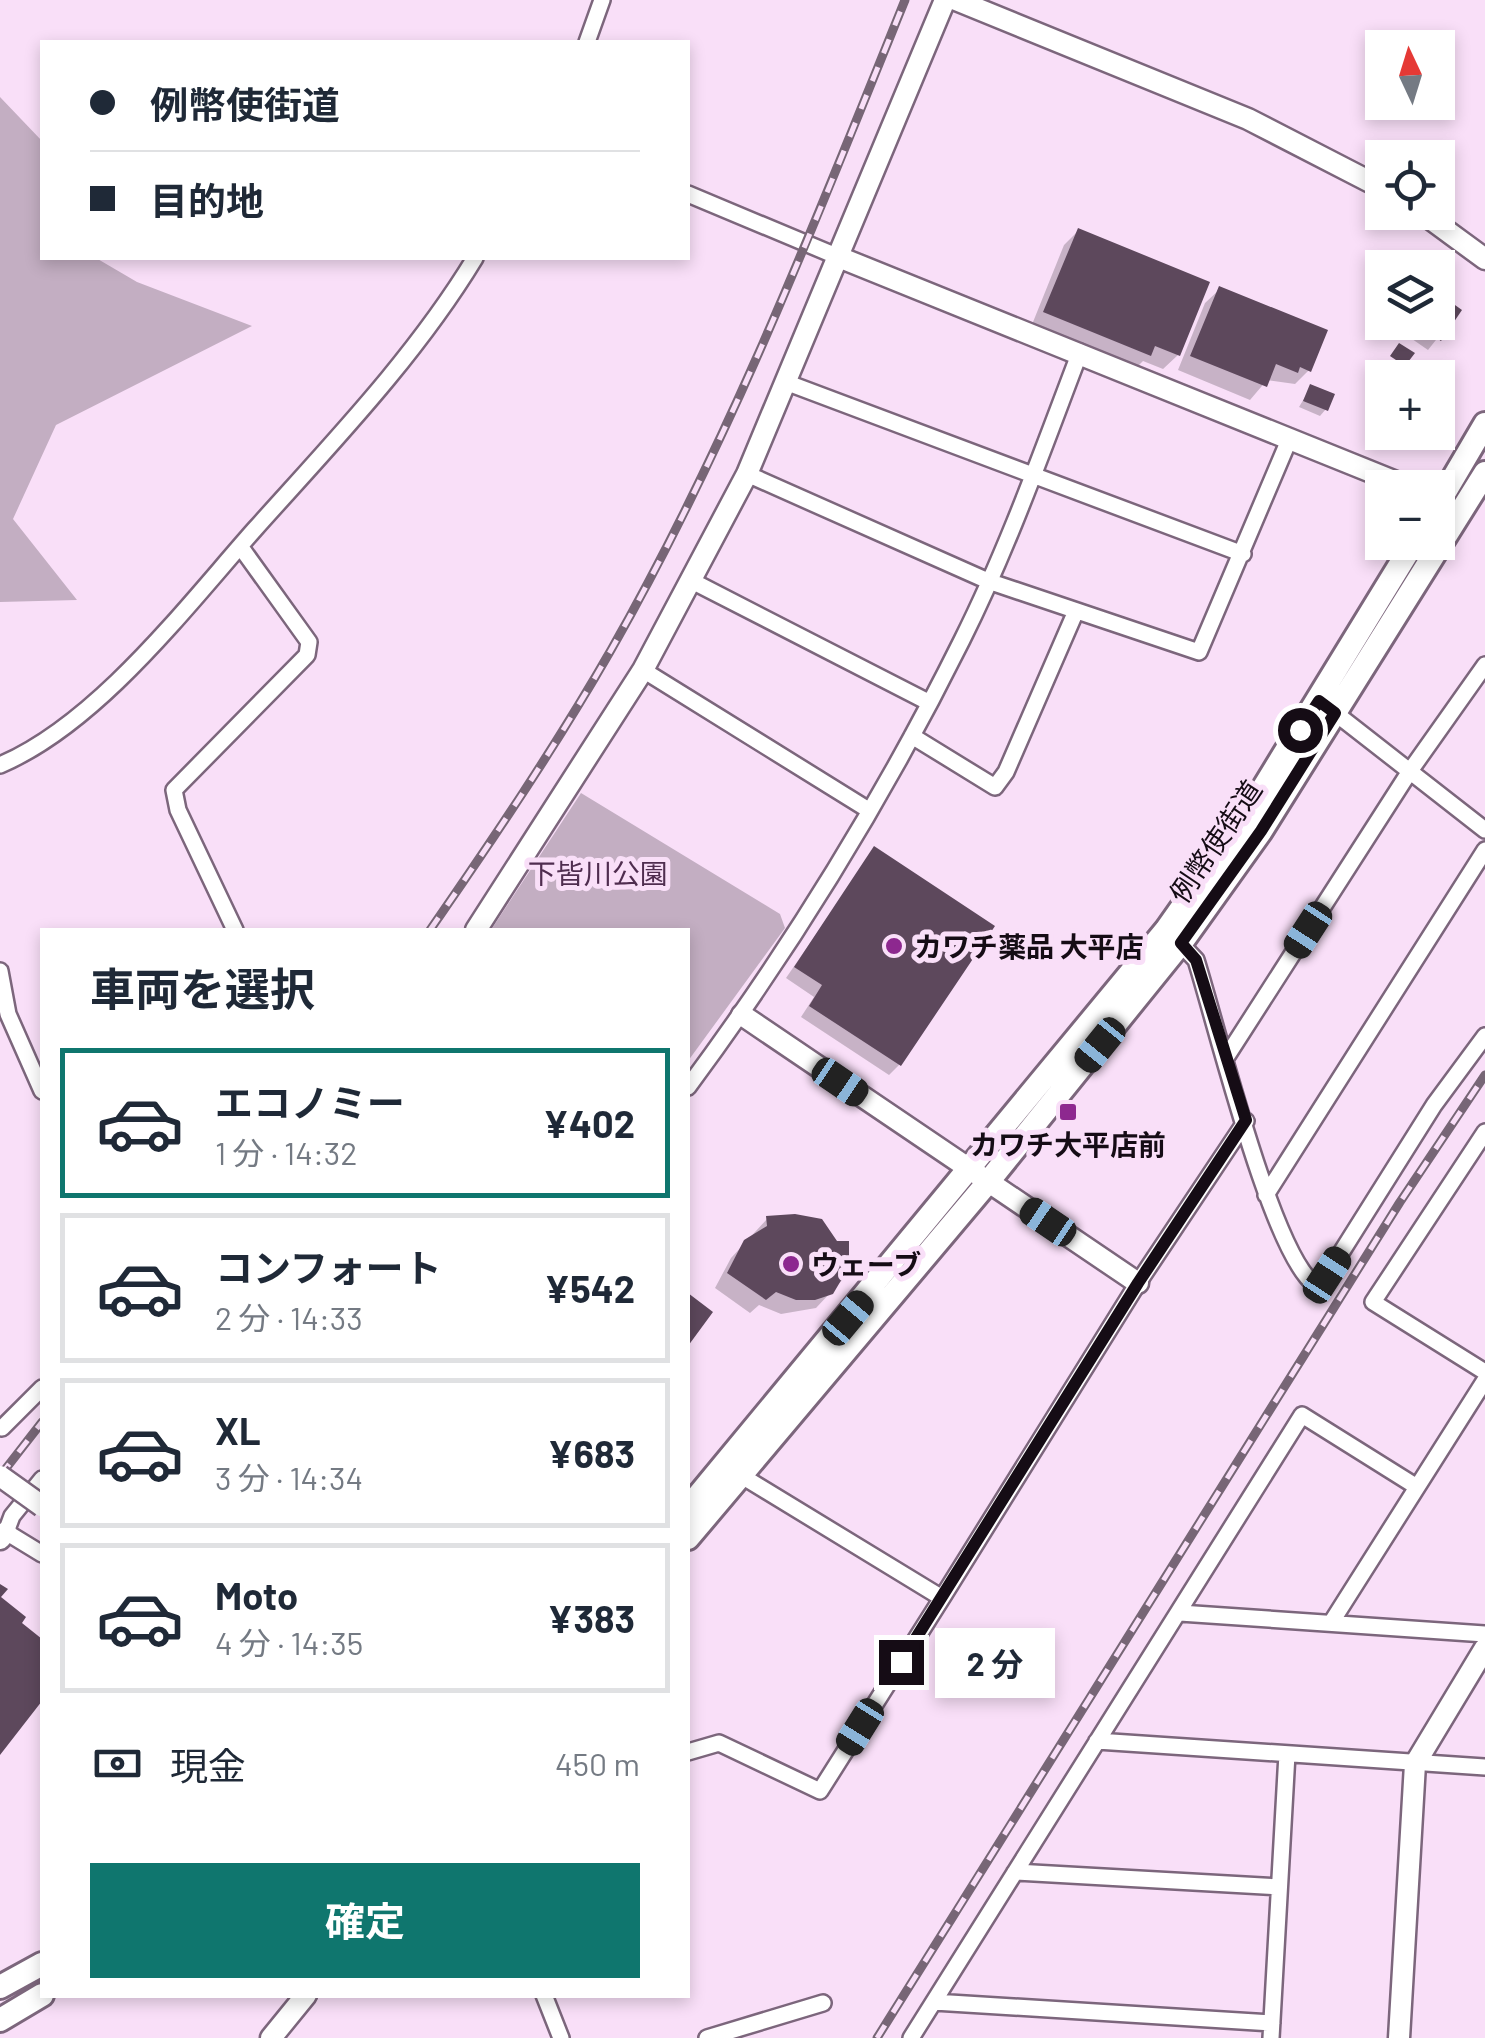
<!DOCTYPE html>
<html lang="ja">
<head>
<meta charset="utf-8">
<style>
  :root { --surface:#fff; --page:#f2f2f3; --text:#1f2937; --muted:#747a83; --line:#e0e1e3; --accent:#0f766e }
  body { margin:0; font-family:Barlow,"Noto Sans JP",sans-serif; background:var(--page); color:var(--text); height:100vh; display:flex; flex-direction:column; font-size:38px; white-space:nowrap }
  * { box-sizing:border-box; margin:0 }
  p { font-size:32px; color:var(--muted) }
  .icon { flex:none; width:55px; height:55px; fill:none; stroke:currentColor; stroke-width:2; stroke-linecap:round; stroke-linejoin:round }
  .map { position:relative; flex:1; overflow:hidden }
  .side { position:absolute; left:40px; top:928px; width:650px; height:1070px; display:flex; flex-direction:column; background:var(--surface); border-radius:0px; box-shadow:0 5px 15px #0003 }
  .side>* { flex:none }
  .banner { position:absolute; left:40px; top:40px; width:650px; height:220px; border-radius:0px; box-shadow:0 5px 15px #0003; display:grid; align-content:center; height:220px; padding:0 50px; background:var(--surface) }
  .needle { width:65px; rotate:356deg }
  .buttons { position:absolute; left:1365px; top:30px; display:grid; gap:20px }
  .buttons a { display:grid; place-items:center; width:90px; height:90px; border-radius:0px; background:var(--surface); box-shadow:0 5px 15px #0003; font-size:50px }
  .end { position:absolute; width:45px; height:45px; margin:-22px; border:12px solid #150c15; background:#fff; box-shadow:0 0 0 5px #fff }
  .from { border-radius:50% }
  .bubble { position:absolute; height:70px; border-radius:0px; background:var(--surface); box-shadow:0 5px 15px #0003; font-size:32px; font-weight:700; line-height:70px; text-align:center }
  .car { position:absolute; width:30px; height:60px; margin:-30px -15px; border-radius:12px; box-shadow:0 0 8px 2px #0007; background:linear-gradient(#222 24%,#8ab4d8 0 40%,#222 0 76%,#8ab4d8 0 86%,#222 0) }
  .banner b { display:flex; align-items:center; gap:35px; height:95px; font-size:38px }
  .banner b+b { border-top:2px solid var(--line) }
  .banner i { width:25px; height:25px; background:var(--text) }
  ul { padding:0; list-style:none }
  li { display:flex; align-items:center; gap:30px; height:150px; margin:0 20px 15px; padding:0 30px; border:5px solid var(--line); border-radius:0px }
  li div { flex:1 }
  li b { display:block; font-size:38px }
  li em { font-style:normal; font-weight:700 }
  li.on { border-color:var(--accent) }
  li>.icon { width:90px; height:90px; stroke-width:1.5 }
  h2 { padding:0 50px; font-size:45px; line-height:120px }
  .pay { display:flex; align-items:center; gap:25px; height:110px; padding:0 50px; font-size:38px }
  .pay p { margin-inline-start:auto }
  .cta { display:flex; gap:20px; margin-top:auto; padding:20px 50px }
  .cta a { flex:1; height:115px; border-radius:0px; background:var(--accent); color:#fff; font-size:40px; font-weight:700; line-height:115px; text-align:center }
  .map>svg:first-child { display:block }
  .green { fill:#c3aec2 }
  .shadow { fill:#0003 }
  .building { fill:#5d485c }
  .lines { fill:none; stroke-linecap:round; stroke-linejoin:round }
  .street-casing { stroke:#7c667c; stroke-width:20 }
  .secondary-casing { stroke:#7c667c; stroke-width:25 }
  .primary-casing { stroke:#7c667c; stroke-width:28 }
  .street { stroke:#fff; stroke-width:15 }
  .secondary { stroke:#fff; stroke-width:20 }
  .primary { stroke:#fff; stroke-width:22 }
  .rail-casing { stroke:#776676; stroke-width:9 }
  .rail { stroke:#f9dff8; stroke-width:5; stroke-dasharray:15; stroke-linecap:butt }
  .secondary-bridge-casing { stroke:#7c667c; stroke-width:25; stroke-linecap:butt }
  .secondary-bridge { stroke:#fff; stroke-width:20 }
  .route { stroke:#150c15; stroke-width:12 }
  .poi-dot { fill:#8d288f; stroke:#f9dff8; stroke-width:4 }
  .labels { text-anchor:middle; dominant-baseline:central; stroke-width:10; stroke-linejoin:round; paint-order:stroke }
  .street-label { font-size:28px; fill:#150c15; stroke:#f9dff8 }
  .park-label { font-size:28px; fill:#4f2d4f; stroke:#f9dff8 }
  .poi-label { font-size:28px; font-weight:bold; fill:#150c15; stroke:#f9dff8; text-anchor:start }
</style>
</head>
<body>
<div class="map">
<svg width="1485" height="2038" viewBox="0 0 1485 2038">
  <rect width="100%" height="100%" fill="#f9dff8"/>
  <path class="green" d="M0 97 42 141V258H96L137 282 252 326 56 425 13 519 77 600 0 602Z
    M581 793 780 914 785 928 688 1061V930H491Z"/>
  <path class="shadow" d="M1078 231 1207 284 1178 355 1163 369 1143 361 1135 369 1031 327 1064 245Z
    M1220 289 1309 370 1295 384 1267 380 1250 400 1178 370 1205 303Z
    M1438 296 1459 311 1428 350 1399 330 1404 322H1438Z
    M1311 387 1326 409 1320 416 1299 407Z
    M874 850 899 1065 889 1075 801 1017 814 997 786 978Z
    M767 1219 847 1275 816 1308 781 1314 759 1305 750 1313 715 1288 731 1258Z"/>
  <path class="building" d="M1078 228 1210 282 1180 356 1155 346 1151 356 1043 312Z
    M1219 286 1328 330 1311 372 1300 367 1298 373 1276 364 1267 387 1190 356Z
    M1438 293 1462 310 1441 341 1413 322H1438Z
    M1399 343 1415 353 1405 366 1390 356Z
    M1310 384 1335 394 1328 411 1303 401Z
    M874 846 995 926 901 1066 809 1006 822 985 794 967Z
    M795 1214 822 1219 837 1241H849V1276L843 1277 833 1294 815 1300H796L776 1292 766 1300 727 1273 744 1240 767 1226 766 1216Z
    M688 1293 713 1312 688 1346Z
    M0 1584 8 1589 1 1597 26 1617 22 1623 42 1639V1701L0 1755Z"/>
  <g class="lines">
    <defs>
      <path id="street" d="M587 42 602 0
        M688 194 841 258
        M788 383 1243 554
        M747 474 988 581 1199 652 1289 440
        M692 581 928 702
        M643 670 867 809
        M1330 709 1485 830
        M912 736 995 787 1006 772 1076 611
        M0 765C97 724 185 608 255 529 332 443 415 357 475 258
        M235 930 178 810 174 790 307 655 309 642 240 546
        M1176 939 1196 960C1216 1023 1271 1251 1314 1284L1327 1275 1434 1105 1485 1036
        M0 971 8 1014 42 1091
        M1227 1056 1410 771 1485 665
        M688 1087C791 948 885 795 962 640 1008 548 1043 449 1080 352
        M1485 1132 1373 1302 1485 1372
        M1266 1195 1485 850
        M2 1428 42 1388
        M737 1473 942 1598 1138 1283 1246 1121
        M42 1479 12 1516 6 1532 42 1554
        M1180 1613 1485 1634
        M1331 1623 1485 1380
        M1097 1741 1485 1767
        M688 1752 719 1743 820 1791 942 1598
        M1015 1872 1279 1887
        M544 1995 561 2038
        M934 2002 1272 2023
        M707 2038 823 2003
        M911 2038 1302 1415 1417 1487
        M1271 2038 1287 1754"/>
      <path id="secondary" d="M956 0 1248 119 1382 188
        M1421 212 1485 259
        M841 258 1411 488
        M476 930 643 670 747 474 945 0
        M742 1015 1138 1283
        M0 1539 6 1532
        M271 2038 306 1995
        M1399 2038 1415 1764 1485 1648"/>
      <path id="primary" d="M1438 504 1485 424
        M688 1508 1166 930 1245 818 1414 542
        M688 1538 988 1182 1181 943 1261 831 1485 473
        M0 1987 42 1964
        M0 2020 42 1995"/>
    </defs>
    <use href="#street" class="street-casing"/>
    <use href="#secondary" class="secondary-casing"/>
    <use href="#primary" class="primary-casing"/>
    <use href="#street" class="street"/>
    <use href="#secondary" class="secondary"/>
    <use href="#primary" class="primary"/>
    <defs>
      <path id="rail" d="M430 930C493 839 556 746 611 650 729 443 816 220 905 0
        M0 1476 42 1422
        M877 2038 1400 1202 1485 1075"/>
    </defs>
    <use href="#rail" class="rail-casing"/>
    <use href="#rail" class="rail"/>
    <defs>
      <path id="secondary-bridge" d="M0 1476 42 1506"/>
    </defs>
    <use href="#secondary-bridge" class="secondary-bridge-casing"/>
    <use href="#secondary-bridge" class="secondary-bridge"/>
  </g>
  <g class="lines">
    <path class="route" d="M901 1662 1138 1283 1246 1120 1196 960 1181 943 1261 831 1335 713 1319 701 1300 730"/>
  </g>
  <g class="poi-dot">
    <circle cx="894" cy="946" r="10"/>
    <rect x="1058" y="1102" width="20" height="20" rx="5"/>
    <circle cx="791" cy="1264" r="10"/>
  </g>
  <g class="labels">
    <g class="street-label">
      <text transform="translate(1215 841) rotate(-56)">例幣使街道</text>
    </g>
    <g class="park-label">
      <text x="598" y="873">下皆川公園</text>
    </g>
    <g class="poi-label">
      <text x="914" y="946">カワチ薬品 大平店</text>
      <text x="1068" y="1144" text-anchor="middle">カワチ大平店前</text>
      <text x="811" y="1264">ウェーブ</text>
    </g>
  </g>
</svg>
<div class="buttons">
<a><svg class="needle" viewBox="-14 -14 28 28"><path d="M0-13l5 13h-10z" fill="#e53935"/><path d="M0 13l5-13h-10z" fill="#747a83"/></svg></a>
<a><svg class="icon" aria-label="locate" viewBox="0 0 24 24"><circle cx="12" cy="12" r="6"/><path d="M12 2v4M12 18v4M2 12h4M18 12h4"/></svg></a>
<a><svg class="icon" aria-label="layers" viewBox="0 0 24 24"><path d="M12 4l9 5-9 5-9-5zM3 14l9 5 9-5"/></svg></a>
<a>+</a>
<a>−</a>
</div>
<i class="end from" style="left:1300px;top:730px"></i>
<i class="end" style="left:901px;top:1662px"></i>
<div class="bubble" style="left:935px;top:1628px;width:120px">2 分</div>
<i class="car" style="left:1308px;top:930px;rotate:213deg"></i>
<i class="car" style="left:1100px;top:1045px;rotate:219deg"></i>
<i class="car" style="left:840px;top:1082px;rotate:124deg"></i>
<i class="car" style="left:1048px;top:1222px;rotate:304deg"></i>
<i class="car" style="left:1327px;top:1275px;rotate:33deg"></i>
<i class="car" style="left:848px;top:1318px;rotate:40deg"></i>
<i class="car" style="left:860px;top:1727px;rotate:212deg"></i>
<div class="banner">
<b><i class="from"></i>例幣使街道</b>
<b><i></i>目的地</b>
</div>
<section class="side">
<h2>車両を選択</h2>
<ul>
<li class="on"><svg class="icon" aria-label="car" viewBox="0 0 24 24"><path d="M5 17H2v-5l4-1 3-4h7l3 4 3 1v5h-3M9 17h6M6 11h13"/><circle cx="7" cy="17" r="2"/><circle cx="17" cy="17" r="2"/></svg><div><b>エコノミー</b><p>1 分 · 14:32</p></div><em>¥402</em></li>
<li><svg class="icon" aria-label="car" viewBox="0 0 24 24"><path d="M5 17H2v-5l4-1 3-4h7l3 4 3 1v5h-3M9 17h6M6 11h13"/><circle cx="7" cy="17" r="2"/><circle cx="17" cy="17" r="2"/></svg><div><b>コンフォート</b><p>2 分 · 14:33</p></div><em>¥542</em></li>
<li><svg class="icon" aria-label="car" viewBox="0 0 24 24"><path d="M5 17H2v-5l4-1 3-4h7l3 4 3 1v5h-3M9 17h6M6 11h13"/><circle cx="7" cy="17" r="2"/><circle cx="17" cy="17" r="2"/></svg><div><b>XL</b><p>3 分 · 14:34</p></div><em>¥683</em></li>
<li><svg class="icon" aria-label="car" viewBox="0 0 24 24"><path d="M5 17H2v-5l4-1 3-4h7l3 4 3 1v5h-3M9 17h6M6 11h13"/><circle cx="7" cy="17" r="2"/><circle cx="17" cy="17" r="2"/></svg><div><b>Moto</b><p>4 分 · 14:35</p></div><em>¥383</em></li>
</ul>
<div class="pay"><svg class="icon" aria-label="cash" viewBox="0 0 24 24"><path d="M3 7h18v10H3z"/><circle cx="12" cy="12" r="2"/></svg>現金<p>450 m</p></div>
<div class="cta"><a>確定</a></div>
</section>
</div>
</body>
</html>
